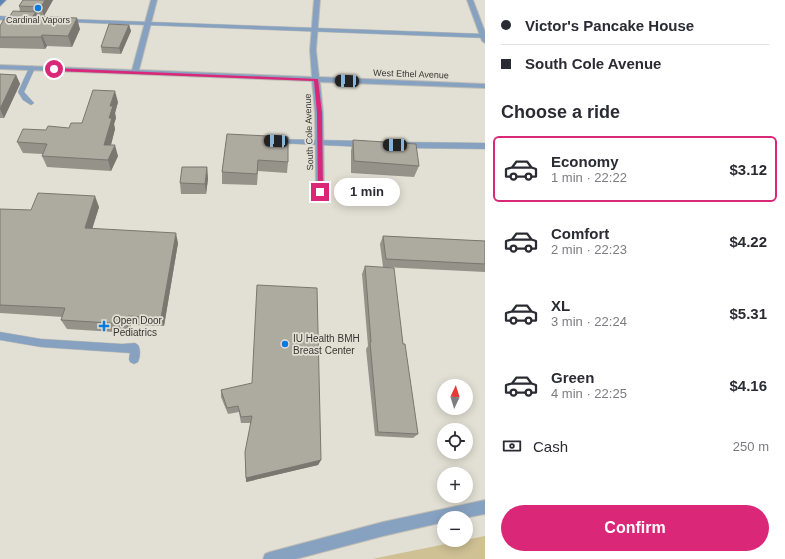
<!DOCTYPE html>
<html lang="en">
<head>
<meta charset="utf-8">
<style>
  :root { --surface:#fff; --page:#f7f7f7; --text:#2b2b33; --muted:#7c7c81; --line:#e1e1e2; --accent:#db2777 }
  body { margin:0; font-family:Helvetica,sans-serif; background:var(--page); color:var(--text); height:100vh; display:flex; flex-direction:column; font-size:15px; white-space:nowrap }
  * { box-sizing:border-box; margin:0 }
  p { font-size:13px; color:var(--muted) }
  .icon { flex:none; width:22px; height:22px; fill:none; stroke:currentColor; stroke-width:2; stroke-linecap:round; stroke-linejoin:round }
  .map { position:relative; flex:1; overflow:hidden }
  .side { display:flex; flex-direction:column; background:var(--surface); width:300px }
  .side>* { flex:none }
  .hud { display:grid; align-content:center; height:88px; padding:0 16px; background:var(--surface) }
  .needle { width:26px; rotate:4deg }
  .fabs { position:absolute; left:437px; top:379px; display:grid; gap:8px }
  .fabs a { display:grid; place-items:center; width:36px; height:36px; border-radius:50%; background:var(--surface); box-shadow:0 2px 10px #0003; font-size:20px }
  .end { position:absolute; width:18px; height:18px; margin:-9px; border:5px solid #db2777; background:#fff; box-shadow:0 0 0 2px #fff }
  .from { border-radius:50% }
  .bubble { position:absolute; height:28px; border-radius:14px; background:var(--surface); box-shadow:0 2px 10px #0003; font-size:13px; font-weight:800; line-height:28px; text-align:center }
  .car { position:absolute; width:12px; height:24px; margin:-12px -6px; border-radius:5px; box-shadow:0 0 3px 1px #0007; background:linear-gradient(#222 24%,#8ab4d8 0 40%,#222 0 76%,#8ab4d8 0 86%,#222 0) }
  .hud b { display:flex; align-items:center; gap:14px; height:38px; font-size:15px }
  .hud b+b { border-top:1px solid var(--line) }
  .hud i { width:10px; height:10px; background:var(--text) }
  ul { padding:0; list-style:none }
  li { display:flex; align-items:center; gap:12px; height:66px; margin:0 8px 6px; padding:0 8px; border:2px solid transparent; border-radius:6px }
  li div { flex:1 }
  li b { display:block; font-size:15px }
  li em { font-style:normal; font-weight:800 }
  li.on { border-color:var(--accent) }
  li>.icon { width:36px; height:36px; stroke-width:1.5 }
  h2 { padding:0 16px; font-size:18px; line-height:48px }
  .pay { display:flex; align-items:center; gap:10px; height:44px; padding:0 16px; font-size:15px }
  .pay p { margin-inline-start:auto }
  .action { display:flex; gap:8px; margin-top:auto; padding:8px 16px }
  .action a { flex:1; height:46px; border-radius:24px; background:var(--accent); color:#fff; font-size:16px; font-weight:800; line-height:46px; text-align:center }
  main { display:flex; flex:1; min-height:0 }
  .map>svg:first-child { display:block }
  .green { fill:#cfc194 }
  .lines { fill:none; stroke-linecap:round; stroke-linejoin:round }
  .service-casing { stroke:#c0bdb4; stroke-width:1 }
  .minor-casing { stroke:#c0bdb4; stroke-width:2 }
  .tertiary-casing { stroke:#c0bdb4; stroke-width:2 }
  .secondary-casing { stroke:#c0bdb4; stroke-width:2 }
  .service { fill:#87a2c1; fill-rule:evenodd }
  .minor { fill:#87a2c1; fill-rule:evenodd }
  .tertiary { fill:#87a2c1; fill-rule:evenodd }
  .secondary { fill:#5c83b1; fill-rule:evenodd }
  .wall { fill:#95928a }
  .shaded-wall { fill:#797770 }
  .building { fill:#adaaa0; stroke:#797770 }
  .route { fill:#db2777 }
  .poi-dot { fill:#077be2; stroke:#e2dfd4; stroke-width:1.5 }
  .labels { text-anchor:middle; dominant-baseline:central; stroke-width:3.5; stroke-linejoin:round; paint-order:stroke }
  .far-poi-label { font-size:9px; fill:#383632; stroke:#e2dfd4 }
  .far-street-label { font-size:9px; fill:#383632; stroke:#e2dfd4 }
  .poi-label { font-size:10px; fill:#383632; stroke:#e2dfd4; text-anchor:start }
</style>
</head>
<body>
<main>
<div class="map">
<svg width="485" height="559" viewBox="0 0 485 559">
  <rect width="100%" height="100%" fill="#e2dfd4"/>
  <path class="green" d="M485 536V559H372Z"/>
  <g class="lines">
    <defs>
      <path id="service" d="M0 16 20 17 23 19 20 21 0 20Z
        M67 19 485 34V38L65 22V20Z
        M32 66 35 68 24 92 34 103 31 105 23 100 18 92 29 68Z
        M273 139 365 141 369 144 365 147 276 143 272 141Z
        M404 142 485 143V149L404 148 400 145Z
        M0 332 41 339 122 344 135 343 138 345C141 350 140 357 138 362L134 364 130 362 129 359 130 353 41 347 0 340Z"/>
      <path id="minor" d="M151 0H157L139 70 312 77 310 50 314 0H320L316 50 319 77 485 84V88L320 82 323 113 324 192 320 195 316 192 315 113 312 81 0 69V65L132 70Z
        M467 0H473L485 32V43L482 41Z"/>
      <path id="tertiary" d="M485 500V514L464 518H444V522L383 536 296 559H263L265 554 270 552 383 522Z"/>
      <path id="secondary" d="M0 0H6L0 6Z"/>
    </defs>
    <use href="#service" class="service-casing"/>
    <use href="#minor" class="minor-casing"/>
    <use href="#tertiary" class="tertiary-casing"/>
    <use href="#secondary" class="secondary-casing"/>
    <use href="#service" class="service"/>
    <use href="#minor" class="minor"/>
    <use href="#tertiary" class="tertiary"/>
    <use href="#secondary" class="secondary"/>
  </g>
  <path class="wall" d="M23 0H53L44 16H38L80 29 72 47 47 46 45 49 0 48V26L8 19 20 11 19 6Z
    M129 25 131 31 121 54 102 53 101 47Z
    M0 74 16 75 20 84 4 118H0Z
    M118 102 115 113 116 118 114 124 115 129 111 145 118 156 111 171 47 167 42 156 43 154 23 153 17 142 46 130 69 128 82 123Z
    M227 134 288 162 287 173 258 171 257 185 222 184V172Z
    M353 140 419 166 414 177 351 173V151Z
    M207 167 208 179 206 194H181L180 183Z
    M99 207 92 229 178 243 164 326 131 325 130 333 67 329 61 320 63 317 0 313V209L31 210Z
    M383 236 485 241V272L383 267 380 244Z
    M365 266 403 344 418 434 413 438 375 436 366 349 368 346 362 274Z
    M221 390 321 460 318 465 246 482 245 452 251 423H241L239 412 228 414 221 397Z"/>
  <path class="shaded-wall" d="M45 0H53L44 16 41 7Z
    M36 12 40 23 33 16Z
    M77 18 80 29 72 47 68 36Z
    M129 25 131 31 121 54 119 48Z
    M42 35 47 46 45 49 41 37Z
    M16 75 20 84 4 118 0 109Z
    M115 91 118 102 115 113 116 118 114 124 115 129 108 156 104 145 110 106Z
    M115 145 118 156 111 171 108 160Z
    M207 167 208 179 206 194 205 184Z
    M95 196 99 207 89 239 85 228Z
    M176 233 178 243 164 326 161 318Z
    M128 316 131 325 130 333 126 324Z
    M321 460 318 465 246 482V478Z"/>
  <path class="building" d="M23 0H45L41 7 19 6Z
    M13 11 36 12 33 16 77 18 68 36 42 35 41 37H0V26L4 19H8Z
    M109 24 129 25 119 48 101 47Z
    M0 74 16 75 0 109Z
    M93 90 115 91 110 106H113L109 118H112L104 145H115L108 160 42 156 47 144 17 142 23 129 46 130 48 126 69 128 71 123H82Z
    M227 134 288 137V162L258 160 257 174 222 172Z
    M353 140 416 144 419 166 354 161Z
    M182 167H207L205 184 180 183Z
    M38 193 95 196 85 228 176 233 161 318 128 316 126 324 61 320 65 308 0 305V209L31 210Z
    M383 236 485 241V264L386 259Z
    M365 266 394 268 403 344H405L418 434 378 432 370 342H371Z
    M257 285 317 288 321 460 246 478 245 452 252 416 241 417 238 406 227 408 221 390 252 383Z"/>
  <path class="route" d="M52 68 318 79 322 113 323 192 320 194 318 192 317 113 314 81 54 71Z"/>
  <g class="poi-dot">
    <circle cx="38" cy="8" r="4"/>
    <path d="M102 320h4v4h4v4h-4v4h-4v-4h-4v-4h4z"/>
    <circle cx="285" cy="344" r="4"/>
  </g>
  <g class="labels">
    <g class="far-poi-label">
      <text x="38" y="20">Cardinal Vapors</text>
    </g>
    <g class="far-street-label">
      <text transform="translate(411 74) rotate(2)">West Ethel Avenue</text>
      <text transform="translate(309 132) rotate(-92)">South Cole Avenue</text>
    </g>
    <g class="poi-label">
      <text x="113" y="320">Open Door<tspan x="113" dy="12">Pediatrics</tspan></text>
      <text x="293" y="338">IU Health BMH<tspan x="293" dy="12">Breast Center</tspan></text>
    </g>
  </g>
</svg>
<div class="fabs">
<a><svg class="needle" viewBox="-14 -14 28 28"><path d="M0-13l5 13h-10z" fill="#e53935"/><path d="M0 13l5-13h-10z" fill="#7c7c81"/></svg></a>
<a><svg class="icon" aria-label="locate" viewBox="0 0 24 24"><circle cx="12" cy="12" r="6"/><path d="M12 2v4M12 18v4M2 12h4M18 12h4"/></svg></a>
<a>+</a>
<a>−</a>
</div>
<i class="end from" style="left:54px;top:69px"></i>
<i class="end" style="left:320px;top:192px"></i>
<div class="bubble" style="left:334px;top:178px;width:66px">1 min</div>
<i class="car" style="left:347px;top:81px;rotate:272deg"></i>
<i class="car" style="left:276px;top:141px;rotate:272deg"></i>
<i class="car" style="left:395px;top:145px;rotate:271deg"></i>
</div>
<section class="side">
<div class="hud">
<b><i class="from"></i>Victor's Pancake House</b>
<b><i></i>South Cole Avenue</b>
</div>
<h2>Choose a ride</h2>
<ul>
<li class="on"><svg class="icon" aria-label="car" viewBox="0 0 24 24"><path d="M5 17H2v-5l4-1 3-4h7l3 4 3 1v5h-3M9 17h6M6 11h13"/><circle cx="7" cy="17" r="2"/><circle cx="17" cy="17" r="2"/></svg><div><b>Economy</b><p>1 min · 22:22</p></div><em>$3.12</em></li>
<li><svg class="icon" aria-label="car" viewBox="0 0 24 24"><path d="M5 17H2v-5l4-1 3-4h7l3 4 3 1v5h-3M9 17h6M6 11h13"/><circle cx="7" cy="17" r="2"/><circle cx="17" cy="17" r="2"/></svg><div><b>Comfort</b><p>2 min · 22:23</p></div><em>$4.22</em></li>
<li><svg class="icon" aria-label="car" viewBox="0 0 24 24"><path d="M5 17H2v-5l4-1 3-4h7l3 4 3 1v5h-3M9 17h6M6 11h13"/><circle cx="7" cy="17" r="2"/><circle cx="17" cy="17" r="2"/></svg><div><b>XL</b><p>3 min · 22:24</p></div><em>$5.31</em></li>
<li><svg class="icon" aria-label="car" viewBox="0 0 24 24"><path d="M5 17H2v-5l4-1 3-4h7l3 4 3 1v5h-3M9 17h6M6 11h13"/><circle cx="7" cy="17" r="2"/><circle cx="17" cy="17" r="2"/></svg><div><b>Green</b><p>4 min · 22:25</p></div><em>$4.16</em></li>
</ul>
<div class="pay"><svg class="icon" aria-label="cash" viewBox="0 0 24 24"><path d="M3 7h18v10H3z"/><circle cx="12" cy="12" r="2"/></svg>Cash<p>250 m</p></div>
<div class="action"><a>Confirm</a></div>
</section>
</main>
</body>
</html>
